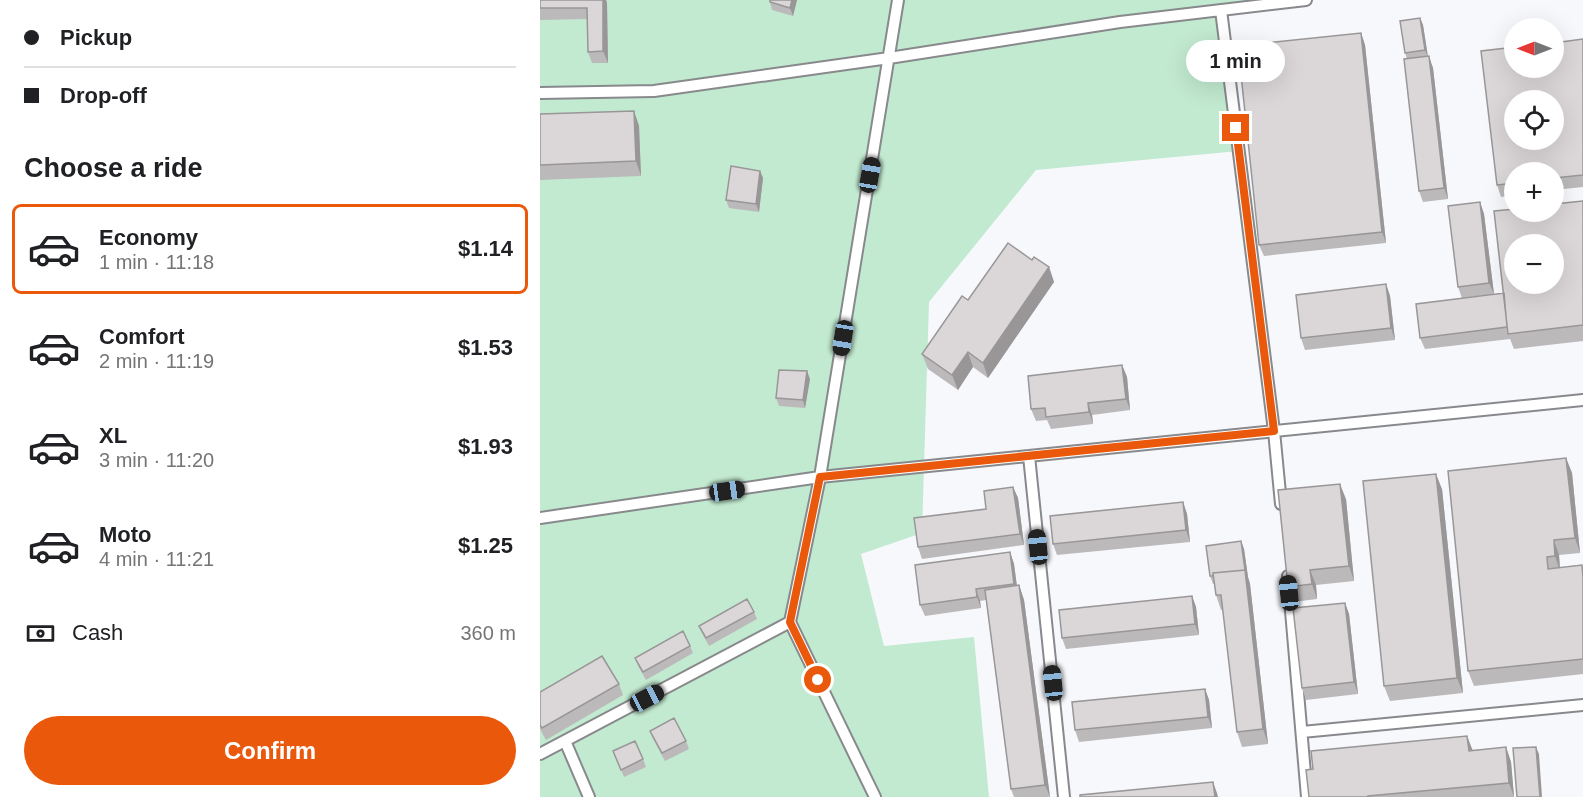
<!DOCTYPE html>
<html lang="en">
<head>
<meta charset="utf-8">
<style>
  :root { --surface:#fff; --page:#f2f2f2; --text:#202124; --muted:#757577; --line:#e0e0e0; --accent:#ea580c }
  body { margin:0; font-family:Arial,sans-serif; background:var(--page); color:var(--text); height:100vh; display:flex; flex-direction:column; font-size:22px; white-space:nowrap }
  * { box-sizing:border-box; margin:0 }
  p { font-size:20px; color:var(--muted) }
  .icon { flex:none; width:33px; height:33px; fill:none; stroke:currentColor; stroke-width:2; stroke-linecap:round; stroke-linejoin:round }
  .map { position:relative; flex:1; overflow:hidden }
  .details { display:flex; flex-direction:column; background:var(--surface); width:540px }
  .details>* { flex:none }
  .guide { display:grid; align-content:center; height:132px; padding:0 24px; background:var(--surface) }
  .needle { width:39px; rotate:270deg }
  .tools { position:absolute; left:964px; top:18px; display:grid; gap:12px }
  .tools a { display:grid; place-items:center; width:60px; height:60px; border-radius:50%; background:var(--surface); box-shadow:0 6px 24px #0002; font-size:30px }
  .end { position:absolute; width:27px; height:27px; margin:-14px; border:8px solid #ea580c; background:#fff; box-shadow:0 0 0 3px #fff }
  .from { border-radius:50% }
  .bubble { position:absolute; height:42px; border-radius:21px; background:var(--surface); box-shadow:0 6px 24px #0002; font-size:20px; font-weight:600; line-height:42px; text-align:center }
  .car { position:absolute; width:18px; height:36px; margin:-18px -9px; border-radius:8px; box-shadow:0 0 4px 2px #0007; background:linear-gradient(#222 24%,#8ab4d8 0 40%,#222 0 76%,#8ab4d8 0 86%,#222 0) }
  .guide b { display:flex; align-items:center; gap:21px; height:57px; font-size:22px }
  .guide b+b { border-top:2px solid var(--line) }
  .guide i { width:15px; height:15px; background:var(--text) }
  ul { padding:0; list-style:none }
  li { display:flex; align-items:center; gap:18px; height:90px; margin:0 12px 9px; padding:0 12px; border:3px solid transparent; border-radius:9px }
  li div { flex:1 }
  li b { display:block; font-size:22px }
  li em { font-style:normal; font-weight:600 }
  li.active { border-color:var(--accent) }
  li>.icon { width:54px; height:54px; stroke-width:1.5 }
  h2 { padding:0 24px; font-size:27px; line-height:72px }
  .pay { display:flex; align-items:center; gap:15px; height:66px; padding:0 24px; font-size:22px }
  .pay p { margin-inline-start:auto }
  .action { display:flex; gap:12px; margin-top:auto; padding:12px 24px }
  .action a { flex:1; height:69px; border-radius:36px; background:var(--accent); color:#fff; font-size:24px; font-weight:600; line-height:69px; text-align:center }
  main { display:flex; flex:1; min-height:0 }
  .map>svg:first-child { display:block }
  .green { fill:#c2ead0 }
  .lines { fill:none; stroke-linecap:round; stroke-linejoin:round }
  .lane-casing { stroke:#88898c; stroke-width:14 }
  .lane { stroke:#fff; stroke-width:10 }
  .wall { fill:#bcb9ba }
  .shaded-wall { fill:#999697 }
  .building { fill:#dbd7d8; stroke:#999697; stroke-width:1.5; fill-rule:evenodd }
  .route { stroke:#ea580c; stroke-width:8 }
</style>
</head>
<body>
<main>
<section class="details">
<div class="guide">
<b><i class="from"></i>Pickup</b>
<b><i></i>Drop-off</b>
</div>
<h2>Choose a ride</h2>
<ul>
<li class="active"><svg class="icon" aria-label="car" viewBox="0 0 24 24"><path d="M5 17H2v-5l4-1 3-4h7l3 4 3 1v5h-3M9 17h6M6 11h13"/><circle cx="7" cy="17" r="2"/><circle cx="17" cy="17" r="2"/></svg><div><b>Economy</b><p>1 min · 11:18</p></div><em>$1.14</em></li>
<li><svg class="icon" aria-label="car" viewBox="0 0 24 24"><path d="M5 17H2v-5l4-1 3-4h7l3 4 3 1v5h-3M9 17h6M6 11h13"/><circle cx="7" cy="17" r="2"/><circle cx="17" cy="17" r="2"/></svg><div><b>Comfort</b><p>2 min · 11:19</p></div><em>$1.53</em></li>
<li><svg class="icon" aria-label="car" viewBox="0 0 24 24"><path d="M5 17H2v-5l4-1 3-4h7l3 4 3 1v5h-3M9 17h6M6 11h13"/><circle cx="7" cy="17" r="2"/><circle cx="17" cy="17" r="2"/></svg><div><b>XL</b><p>3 min · 11:20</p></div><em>$1.93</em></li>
<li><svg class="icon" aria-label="car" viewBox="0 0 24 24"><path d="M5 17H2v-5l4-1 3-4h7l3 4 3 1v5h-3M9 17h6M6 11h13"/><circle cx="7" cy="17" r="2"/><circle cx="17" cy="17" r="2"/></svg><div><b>Moto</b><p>4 min · 11:21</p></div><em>$1.25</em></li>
</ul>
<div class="pay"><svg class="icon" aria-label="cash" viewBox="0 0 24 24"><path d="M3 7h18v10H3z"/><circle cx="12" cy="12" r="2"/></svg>Cash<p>360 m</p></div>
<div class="action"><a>Confirm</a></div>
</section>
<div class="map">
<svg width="1043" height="797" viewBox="0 0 1043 797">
  <rect width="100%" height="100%" fill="#f7f8fc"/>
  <path class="green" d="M0 0H721V5L681 10 699 151 496 170 389 302 382 533 321 554 344 646 434 637 449 797H0Z"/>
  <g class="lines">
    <defs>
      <path id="lane" d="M681 10 734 431 741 504
        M0 93 114 91 349 58 580 22 766 0
        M489 456 524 797
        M0 518 280 477 1043 400
        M748 576 767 797
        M250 622 280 477 358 0
        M762 732 1043 705
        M25 741 49 797
        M0 754 250 622 335 797"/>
    </defs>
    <use href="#lane" class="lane-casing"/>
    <use href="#lane" class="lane"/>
  </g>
  <path class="wall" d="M0 0H66L67 3 68 63H52L48 52 47 19 0 20Z
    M257 0 253 16 232 10 230 2Z
    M880 18 883 25 888 57 893 68 908 199 883 202 879 191 867 59 865 53Z
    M821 33 825 45 846 243 724 256 719 245Z
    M1043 39V187L1014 190V172H975V195L961 197 957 185Z
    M94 111 99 126 101 176 0 180V114Z
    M220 171 223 178 219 212 189 208 186 200Z
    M1043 201V341L974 349 970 339 885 349 880 338 964 293Z
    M940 202 944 214 954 294 922 298 918 287Z
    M492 260 509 267 514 282 448 378 433 367 418 390 388 369 382 354 428 300Z
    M846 284 850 296 855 340 765 350 761 338Z
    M582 365 587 377 590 410 552 415 553 424 511 429 507 420 496 421 491 409Z
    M270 379 265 408 239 406 236 398Z
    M1026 458 1032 473 1040 553 1019 555 1020 567 1043 569V674L934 686 928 671Z
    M473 487 478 498 484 545 382 559 378 547 446 509Z
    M902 489 923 693 850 701 844 686Z
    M806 499 814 581 776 585 777 599 753 602 748 587Z
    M643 502 647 514 650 542 517 555 513 544Z
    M701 541 704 549 708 577 710 584 728 744 702 747 697 732 683 610H681L676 595 674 584H673L670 576Z
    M470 552 474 564 477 586 479 585 484 600 510 797H474L471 789 446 600 440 601 441 608 385 616 380 605Z
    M652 596 656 607 659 635 526 649 522 638Z
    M805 603 809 614 818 694 766 700 762 688Z
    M214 612 217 619 169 646 162 633 159 626Z
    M150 646 153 653 106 680 98 666 95 658Z
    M79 684 83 695 6 740 0 729V692Z
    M665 689 669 700 672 728 539 742 535 730Z
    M110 731 146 741 149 749 125 761 113 739Z
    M927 736 932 750 966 747 971 762 974 797H769L773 769Z
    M73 751 103 759 106 767 84 777Z"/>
  <path class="shaded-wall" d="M63 0H66L67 3 68 63 63 51Z
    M252 0H257L253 16 250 8Z
    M880 18 883 25 888 57 885 50Z
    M821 33 825 45 846 243 842 232Z
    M889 56 893 68 908 199 904 188Z
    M94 111 99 126 101 176 96 161Z
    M220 171 223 178 219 212 216 204Z
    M940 202 944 214 954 294 949 283Z
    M509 267 514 282 448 378 443 363Z
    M846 284 850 296 855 340 851 328Z
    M428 352 433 367 418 390 412 375Z
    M582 365 587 377 590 410 586 399Z
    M267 371 270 379 265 408 263 400Z
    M548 403 552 415 553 424 549 412Z
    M1026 458 1032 473 1040 553 1035 538Z
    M896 474 902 489 923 693 917 678Z
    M800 484 806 499 814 581 809 566Z
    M473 487 478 498 484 545 480 534Z
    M643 502 647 514 650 542 646 530Z
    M1014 540 1019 555 1020 571 1015 556Z
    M701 541 704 549 708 577 710 584 728 744 723 729Z
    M470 552 474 564 478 595 474 584Z
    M770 570 776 585 777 599 772 584Z
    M479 585 484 600 510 797 505 785Z
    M436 589 440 601 441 608 437 597Z
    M652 596 656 607 659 635 655 624Z
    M805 603 809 614 818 694 814 682Z
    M665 689 669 700 672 728 668 717Z
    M927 736 933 751H929Z
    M966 747 971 762 974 797 969 783Z
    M996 747 999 754 1002 797H1000Z
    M673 782 677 793 678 797H675Z"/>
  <path class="building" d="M0 0H63V51L48 52 47 8H0Z
    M230 0H252L250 8 230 2Z
    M880 18 885 50 865 53 860 21Z
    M821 33 842 232 719 245 698 46Z
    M1043 39V175L1014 178V172H975V183L957 185 941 51 975 47V68H1014V43ZM975 100H1014V140H975Z
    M889 56 904 188 879 191 864 59Z
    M94 111 96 161 0 165V114Z
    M191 166 220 171 216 204 186 200Z
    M1043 201V325L968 334 954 211 975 209V212H1014V204ZM975 244H1014V284H975Z
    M940 202 949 283 918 287 908 206Z
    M468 243 492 260 494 257 509 267 443 363 428 352 412 375 382 354 422 296 428 300Z
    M846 284 851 328 761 338 756 295Z
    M964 293 967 327 880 338 876 304Z
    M582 365 586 399 548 403 549 412 506 417 505 408 491 409 488 376Z
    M239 370 267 371 263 400 236 398Z
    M1026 458 1035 538 1014 540 1015 556 1007 557 1008 569 1042 565 1043 578V659L928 671 908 471Z
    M896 474 917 678 844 686 823 481Z
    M800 484 809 566 770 570 772 584 748 587 738 490Z
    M473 487 480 534 378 547 374 518 446 509 444 491Z
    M643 502 646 530 513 544 510 516Z
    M701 541 705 570 673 573V576H670L666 546Z
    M470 552 474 584 436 589 437 597 380 605 375 565Z
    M705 570 723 729 697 732 681 595H676L673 573Z
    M479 585 505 785 471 789 445 590Z
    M652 596 655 624 522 638 519 610Z
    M207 599 214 612 166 638 159 626Z
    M805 603 814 682 762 688 753 608Z
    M143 631 150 646 103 672 95 658Z
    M62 656 79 684 2 728 0 725V692Z
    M665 689 668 717 535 730 532 702Z
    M134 718 146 741 122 753 110 731Z
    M927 736 929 751 966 747 969 783 828 796V797H769L766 770 773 769 771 751Z
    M95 741 103 759 81 770 73 751Z
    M996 747 1000 797H977L973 748Z
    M673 782 675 797H540V795Z"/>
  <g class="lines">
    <path class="route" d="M278 680 250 622 280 477 734 431 696 128"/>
  </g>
</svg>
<div class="tools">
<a><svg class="needle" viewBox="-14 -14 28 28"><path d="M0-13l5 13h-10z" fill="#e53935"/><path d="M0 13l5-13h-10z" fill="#757577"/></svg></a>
<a><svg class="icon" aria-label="locate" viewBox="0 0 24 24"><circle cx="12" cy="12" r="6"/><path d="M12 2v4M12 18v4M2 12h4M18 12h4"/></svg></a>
<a>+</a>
<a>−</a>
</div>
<i class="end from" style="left:278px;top:680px"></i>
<i class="end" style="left:696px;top:128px"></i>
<div class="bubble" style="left:646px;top:40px;width:99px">1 min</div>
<i class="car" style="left:330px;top:175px;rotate:10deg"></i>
<i class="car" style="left:303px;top:338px;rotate:189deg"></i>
<i class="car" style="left:187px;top:491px;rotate:82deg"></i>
<i class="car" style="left:498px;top:547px;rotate:354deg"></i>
<i class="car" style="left:749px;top:593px;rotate:354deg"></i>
<i class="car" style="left:513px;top:683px;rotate:354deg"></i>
<i class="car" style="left:107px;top:698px;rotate:62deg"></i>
</div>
</main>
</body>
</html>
